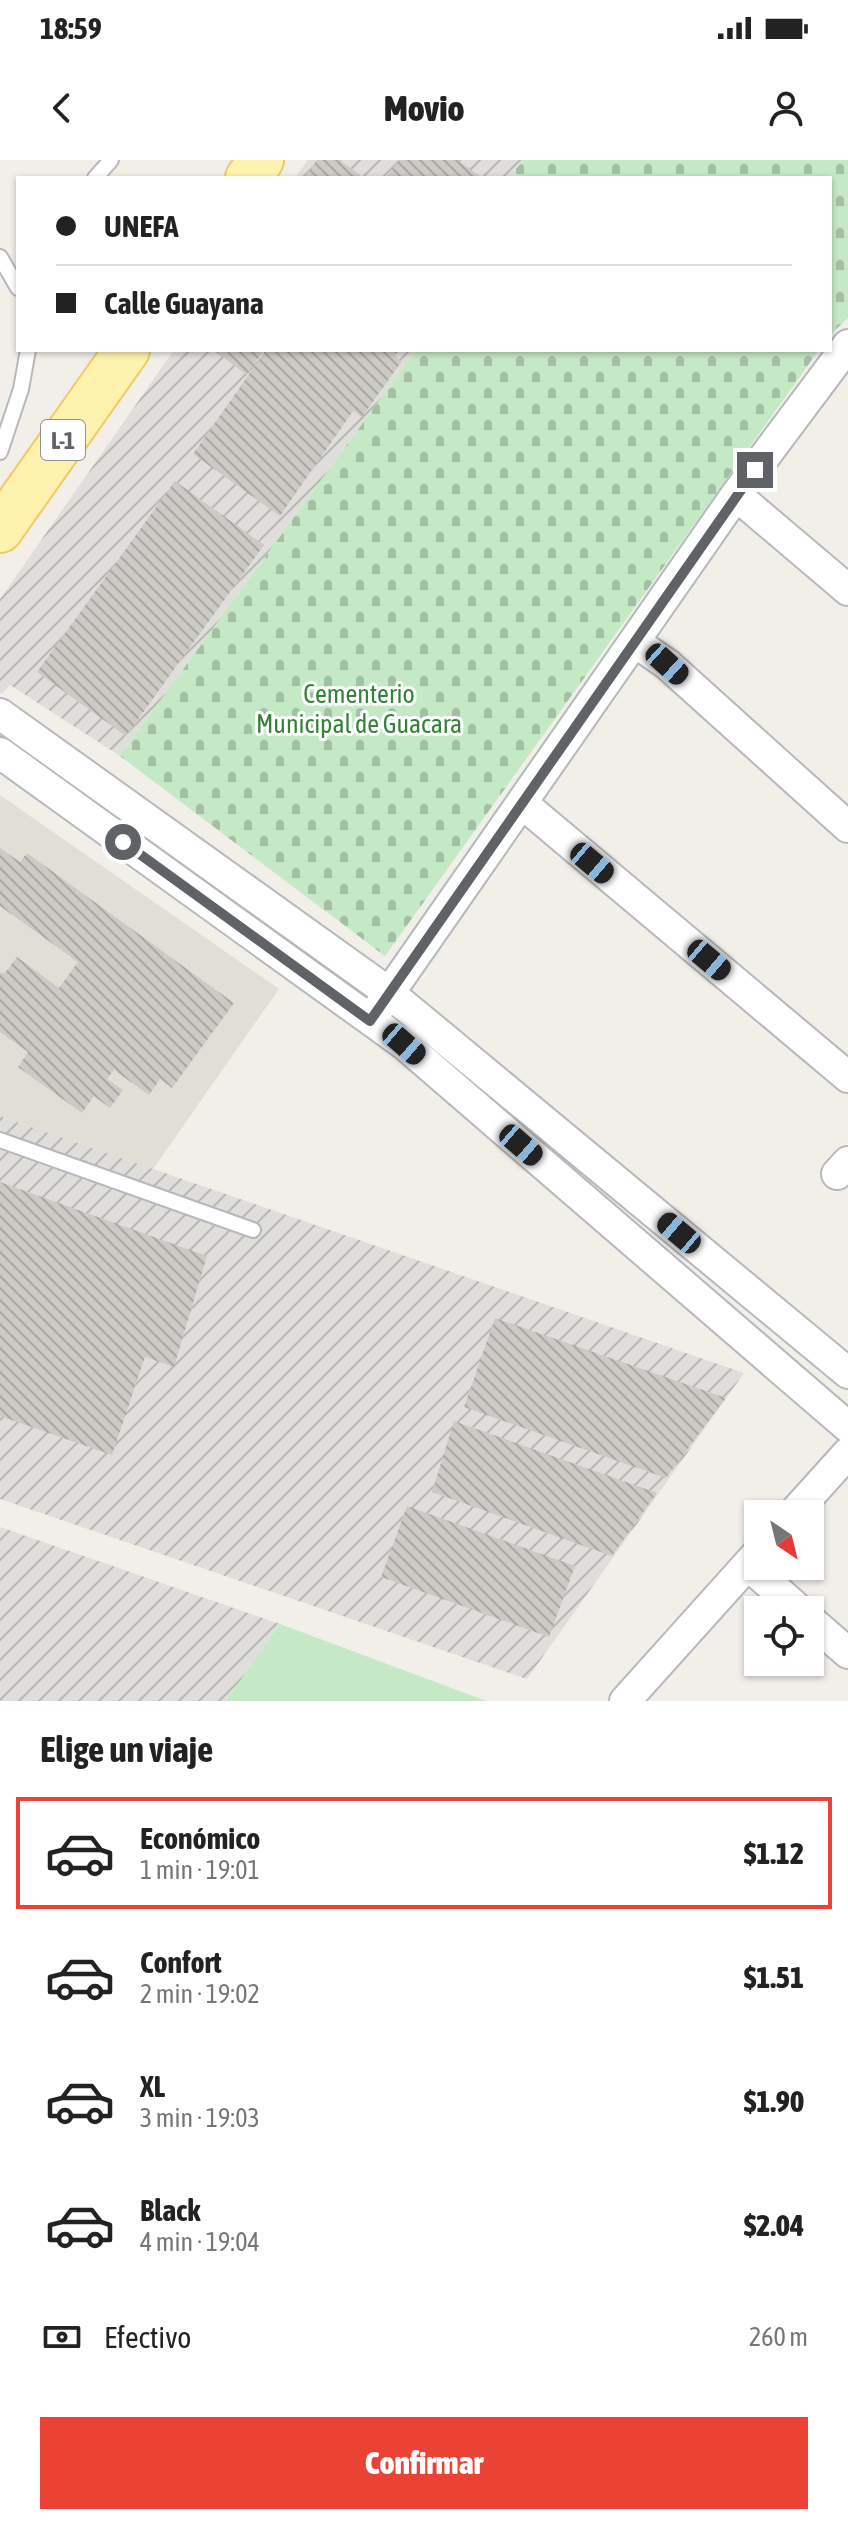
<!DOCTYPE html>
<html lang="es">
<head>
<meta charset="utf-8">
<style>
  :root { --surface:#fff; --page:#f2f2f2; --text:#222; --muted:#767676; --line:#e0e0e0; --accent:#ea4335 }
  body { margin:0; font-family:"Asap Condensed",sans-serif; background:var(--page); color:var(--text); height:100vh; display:flex; flex-direction:column; font-size:30px; white-space:nowrap }
  * { box-sizing:border-box; margin:0 }
  p { font-size:26px; color:var(--muted) }
  .icon { flex:none; width:44px; height:44px; fill:none; stroke:currentColor; stroke-width:2; stroke-linecap:round; stroke-linejoin:round }
  .map { position:relative; height:1541px; overflow:hidden }
  .drawer { display:flex; flex-direction:column; background:var(--surface); flex:1 }
  .drawer>* { flex:none }
  .guide { position:absolute; left:16px; top:16px; width:816px; height:176px; border-radius:0px; box-shadow:0 2px 6px #0004; display:grid; align-content:center; height:176px; padding:0 40px; background:var(--surface) }
  .needle { width:52px; rotate:145deg }
  .buttons { position:absolute; left:744px; top:1340px; display:grid; gap:16px }
  .buttons a { display:grid; place-items:center; width:80px; height:80px; border-radius:0px; background:var(--surface); box-shadow:0 2px 6px #0004; font-size:40px }
  .end { position:absolute; width:36px; height:36px; margin:-18px; border:10px solid #5f6368; background:#fff; box-shadow:0 0 0 4px #fff }
  .from { border-radius:50% }
  .car { position:absolute; width:24px; height:48px; margin:-24px -12px; border-radius:10px; box-shadow:0 0 6px 2px #0007; background:linear-gradient(#222 24%,#8ab4d8 0 40%,#222 0 76%,#8ab4d8 0 86%,#222 0) }
  .guide b { display:flex; align-items:center; gap:28px; height:76px; font-size:30px }
  .guide b+b { border-top:2px solid var(--line) }
  .guide i { width:20px; height:20px; background:var(--text) }
  ul { padding:0; list-style:none }
  li { display:flex; align-items:center; gap:24px; height:112px; margin:0 16px 12px; padding:0 24px; border:4px solid transparent; border-radius:0px }
  li div { flex:1 }
  li b { display:block; font-size:30px }
  li em { font-style:normal; font-weight:800 }
  li.active { border-color:var(--accent) }
  li>.icon { width:72px; height:72px; stroke-width:1.5 }
  h2 { padding:0 40px; font-size:36px; line-height:96px }
  .pay { display:flex; align-items:center; gap:20px; height:88px; padding:0 40px; font-size:30px }
  .pay p { margin-inline-start:auto }
  .button { display:flex; gap:16px; margin-top:auto; padding:16px 40px }
  .button a { flex:1; height:92px; border-radius:0px; background:var(--accent); color:#fff; font-size:32px; font-weight:800; line-height:92px; text-align:center }
  .status { display:flex; justify-content:space-between; align-items:center; height:56px; padding:0 40px; background:var(--surface); direction:ltr }
  .status svg { height:22px; fill:currentColor }
  header { display:flex; justify-content:space-between; align-items:center; height:104px; padding:0 40px; background:var(--surface); font-size:36px; font-weight:800 }
  .map>svg:first-child { display:block }
  .industrial { fill:url(#industrial-furrows) }
  .education { fill:#e1ded6 }
  .cemetery { fill:url(#cemetery-stones) }
  .pitch { fill:#c5e8c5 }
  .building { fill:url(#building-back-hatch) }
  .lines { fill:none; stroke-linecap:round; stroke-linejoin:round }
  .lane-casing { stroke:#b5b8bc; stroke-width:18 }
  .street-casing { stroke:#b5b8bc; stroke-width:34 }
  .primary-casing { stroke:#f2c960; stroke-width:48 }
  .lane { stroke:#fff; stroke-width:14 }
  .street { stroke:#fff; stroke-width:30 }
  .primary { stroke:#fff2af; stroke-width:44 }
  .route { stroke:#5f6368; stroke-width:10 }
  .labels { text-anchor:middle; dominant-baseline:central; stroke-width:6; stroke-linejoin:round; paint-order:stroke }
  .shield { fill:#fff; stroke:#8f9295; stroke-width:2 }
  .shield-label { font-size:24px; font-weight:bold; fill:#5f6368 }
  .park-label { font-size:26px; fill:#348238; stroke:#fff }
</style>
</head>
<body>
<div class="status"><b>18:59</b><svg viewBox="0 0 49 12"><path d="M0 12V9h3v3zM5 12V6h3v6zM10 12V3h3v9zM15 12V0h3v12zM26 1h20v11H26zM47 4h2v5h-2z"/></svg></div>
<header><svg class="icon" aria-label="back" viewBox="0 0 24 24"><path d="M15 5l-7 7 7 7"/></svg>Movio<svg class="icon" aria-label="person" viewBox="0 0 24 24"><circle cx="12" cy="8" r="4"/><path d="M4 21q1-7 8-7t8 7"/></svg></header>
<div class="map">
<svg width="848" height="1541" viewBox="0 0 848 1541">
  <defs>
    <pattern id="industrial-furrows" width="10" height="10" patternUnits="userSpaceOnUse" patternTransform="scale(2)"><rect width="10" height="10" fill="#e0deda"/><path d="M-1 1l2-2M0 10L10 0M9 11l2-2" fill="none" stroke="#b9b8b5"/></pattern>
    <pattern id="cemetery-stones" width="16" height="16" patternUnits="userSpaceOnUse" patternTransform="scale(2)"><rect width="16" height="16" fill="#c5e8c5"/><path d="M2 7V4a2 2 0 0 1 4 0v3zM10 15v-3a2 2 0 0 1 4 0v3z" fill="#a3c0a4"/></pattern>
    <pattern id="building-back-hatch" width="6" height="6" patternUnits="userSpaceOnUse" patternTransform="scale(2)"><rect width="6" height="6" fill="#cccac5"/><path d="M-1 5l2 2M0 0l6 6M5-1l2 2" fill="none" stroke="#a9a8a4"/></pattern>
  </defs>
  <rect width="100%" height="100%" fill="#f1efe8"/>
  <path class="industrial" d="M308 0H524L513 11 525 18H295Z
    M174 190H416L120 596 10 525 2 534 0 533V439Z
    M0 956 744 1213 527 1519 0 1339Z
    M0 1367 280 1464 226 1541H0Z"/>
  <path class="education" d="M0 635 279 829 153 1009 0 956Z"/>
  <path class="cemetery" d="M524 0H848V158L830 175V18H525L513 12Z
    M416 190H819L385 796 120 596Z"/>
  <path class="pitch" d="M280 1464 486 1541H226Z"/>
  <path class="building" d="M317 0H339L364 18H304Z
    M399 0H457L483 18H386Z
    M213 190H264L247 215Z
    M266 190H399L395 196 402 201 362 257 353 251 280 356 193 294Z
    M175 321 264 385 126 576 37 512Z
    M0 688 20 702 27 693 234 843 172 928 160 919 149 935 114 910 107 919 123 930 110 948 94 936 82 953 18 907 28 892 0 872V812L4 814 17 797 59 828 78 802 0 746Z
    M0 1022 207 1096 174 1207 145 1197 112 1295 0 1256Z
    M495 1158 726 1238 666 1318 464 1247Z
    M454 1261 657 1333 612 1396 432 1332Z
    M407 1346 575 1406 549 1477 381 1417Z"/>
  <g class="lines">
    <defs>
      <path id="lane" d="M95 18 111 0
        M0 97 18 128
        M0 292 21 229 28 190
        M0 980 253 1070"/>
      <path id="street" d="M736 335 848 430
        M635 482 667 504 848 667
        M0 554 388 832 848 1213
        M0 593 404 884 848 1267
        M523 644 848 917
        M378 849 736 335 848 185
        M837 1014 848 1002
        M793 1354 848 1293
        M748 1405 799 1450
        M810 1460 848 1493
        M625 1541 758 1393"/>
      <path id="primary" d="M248 18 261 0
        M0 370 127 190"/>
    </defs>
    <use href="#lane" class="lane-casing"/>
    <use href="#street" class="street-casing"/>
    <use href="#primary" class="primary-casing"/>
    <use href="#lane" class="lane"/>
    <use href="#street" class="street"/>
    <use href="#primary" class="primary"/>
  </g>
  <g class="lines">
    <path class="route" d="M123 682 370 861 755 310"/>
  </g>
  <g class="labels">
    <rect class="shield" x="41" y="260" width="44" height="40" rx="6"/>
    <g class="shield-label">
      <text x="63" y="280">L-1</text>
    </g>
    <g class="park-label">
      <text x="359" y="534">Cementerio<tspan x="359" dy="30">Municipal de Guacara</tspan></text>
    </g>
  </g>
</svg>
<div class="buttons">
<a><svg class="needle" viewBox="-14 -14 28 28"><path d="M0-13l5 13h-10z" fill="#e53935"/><path d="M0 13l5-13h-10z" fill="#767676"/></svg></a>
<a><svg class="icon" aria-label="locate" viewBox="0 0 24 24"><circle cx="12" cy="12" r="6"/><path d="M12 2v4M12 18v4M2 12h4M18 12h4"/></svg></a>
</div>
<i class="end from" style="left:123px;top:682px"></i>
<i class="end" style="left:755px;top:310px"></i>
<i class="car" style="left:667px;top:504px;rotate:132deg"></i>
<i class="car" style="left:592px;top:703px;rotate:130deg"></i>
<i class="car" style="left:709px;top:800px;rotate:130deg"></i>
<i class="car" style="left:404px;top:884px;rotate:131deg"></i>
<i class="car" style="left:521px;top:985px;rotate:131deg"></i>
<i class="car" style="left:679px;top:1073px;rotate:310deg"></i>
<div class="guide">
<b><i class="from"></i>UNEFA</b>
<b><i></i>Calle Guayana</b>
</div>
</div>
<section class="drawer">
<h2>Elige un viaje</h2>
<ul>
<li class="active"><svg class="icon" aria-label="car" viewBox="0 0 24 24"><path d="M5 17H2v-5l4-1 3-4h7l3 4 3 1v5h-3M9 17h6M6 11h13"/><circle cx="7" cy="17" r="2"/><circle cx="17" cy="17" r="2"/></svg><div><b>Económico</b><p>1 min · 19:01</p></div><em>$1.12</em></li>
<li><svg class="icon" aria-label="car" viewBox="0 0 24 24"><path d="M5 17H2v-5l4-1 3-4h7l3 4 3 1v5h-3M9 17h6M6 11h13"/><circle cx="7" cy="17" r="2"/><circle cx="17" cy="17" r="2"/></svg><div><b>Confort</b><p>2 min · 19:02</p></div><em>$1.51</em></li>
<li><svg class="icon" aria-label="car" viewBox="0 0 24 24"><path d="M5 17H2v-5l4-1 3-4h7l3 4 3 1v5h-3M9 17h6M6 11h13"/><circle cx="7" cy="17" r="2"/><circle cx="17" cy="17" r="2"/></svg><div><b>XL</b><p>3 min · 19:03</p></div><em>$1.90</em></li>
<li><svg class="icon" aria-label="car" viewBox="0 0 24 24"><path d="M5 17H2v-5l4-1 3-4h7l3 4 3 1v5h-3M9 17h6M6 11h13"/><circle cx="7" cy="17" r="2"/><circle cx="17" cy="17" r="2"/></svg><div><b>Black</b><p>4 min · 19:04</p></div><em>$2.04</em></li>
</ul>
<div class="pay"><svg class="icon" aria-label="cash" viewBox="0 0 24 24"><path d="M3 7h18v10H3z"/><circle cx="12" cy="12" r="2"/></svg>Efectivo<p>260 m</p></div>
<div class="button"><a>Confirmar</a></div>
</section>
</body>
</html>
